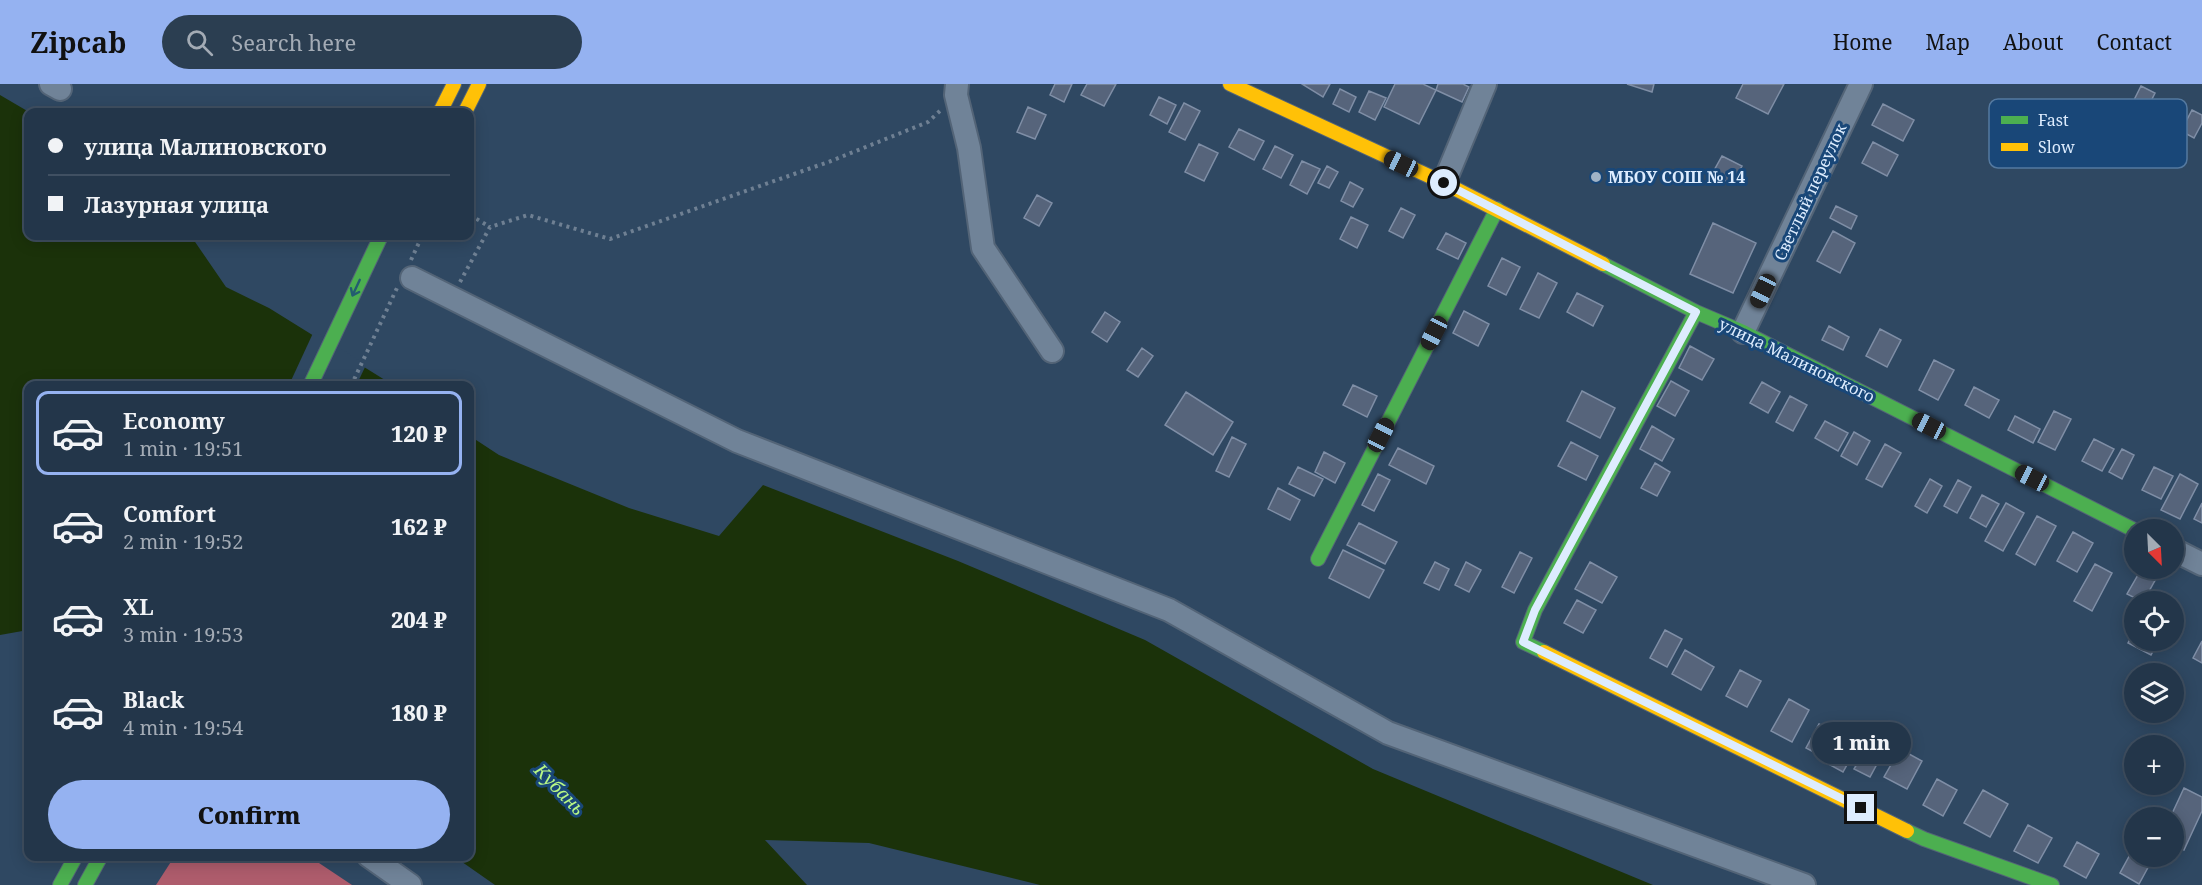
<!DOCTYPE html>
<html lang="en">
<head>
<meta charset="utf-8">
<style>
  :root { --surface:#23364a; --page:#2b3e51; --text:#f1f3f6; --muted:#a3abb5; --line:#405062; --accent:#95b2f1 }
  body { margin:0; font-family:"Noto Serif",serif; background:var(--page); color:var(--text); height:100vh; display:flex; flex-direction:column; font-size:22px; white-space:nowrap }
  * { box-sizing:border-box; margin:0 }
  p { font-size:20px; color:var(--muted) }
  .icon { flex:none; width:33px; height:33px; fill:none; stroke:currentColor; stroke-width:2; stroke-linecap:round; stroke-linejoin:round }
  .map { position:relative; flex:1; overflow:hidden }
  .panel { position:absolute; left:24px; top:297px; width:450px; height:480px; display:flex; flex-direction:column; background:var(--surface); border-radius:12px; box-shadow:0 3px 15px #0003,0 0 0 2px var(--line) }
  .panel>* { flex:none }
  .guide { position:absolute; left:24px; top:24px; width:450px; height:132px; border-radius:12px; box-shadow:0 3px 15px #0003,0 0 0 2px var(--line); display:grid; align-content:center; height:132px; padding:0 24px; background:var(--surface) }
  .needle { width:39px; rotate:156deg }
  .controls { position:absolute; left:2124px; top:435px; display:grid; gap:12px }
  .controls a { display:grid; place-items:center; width:60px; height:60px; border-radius:50%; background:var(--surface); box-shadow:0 3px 15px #0003,0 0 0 2px var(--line); font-size:30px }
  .end { position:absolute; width:27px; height:27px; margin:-14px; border:8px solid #ddecfe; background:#111; box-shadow:0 0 0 3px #111 }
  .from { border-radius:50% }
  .bubble { position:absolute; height:42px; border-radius:21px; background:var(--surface); box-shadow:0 3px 15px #0003,0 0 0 2px var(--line); font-size:20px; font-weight:800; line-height:42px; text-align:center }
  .car { position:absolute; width:18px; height:36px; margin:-18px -9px; border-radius:8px; box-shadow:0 0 4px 2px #0007; background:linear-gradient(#222 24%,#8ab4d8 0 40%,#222 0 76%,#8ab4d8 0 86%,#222 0) }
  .guide b { display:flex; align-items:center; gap:21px; height:57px; font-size:22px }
  .guide b+b { border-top:2px solid var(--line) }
  .guide i { width:15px; height:15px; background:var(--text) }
  ul { padding:10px 0 0; list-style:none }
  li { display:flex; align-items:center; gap:18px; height:84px; margin:0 12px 9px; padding:0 12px; border:3px solid transparent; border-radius:12px }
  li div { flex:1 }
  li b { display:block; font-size:22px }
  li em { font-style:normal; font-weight:800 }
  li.on { border-color:var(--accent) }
  li>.icon { width:54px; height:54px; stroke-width:1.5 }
  .action { display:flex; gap:12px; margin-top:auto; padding:12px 24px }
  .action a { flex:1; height:69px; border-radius:36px; background:var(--accent); color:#111; font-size:24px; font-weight:800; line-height:69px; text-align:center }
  header { display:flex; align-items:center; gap:36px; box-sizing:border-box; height:84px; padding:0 30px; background:var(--accent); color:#111 }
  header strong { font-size:28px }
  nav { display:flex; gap:33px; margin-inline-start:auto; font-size:21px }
  .search { width:420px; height:54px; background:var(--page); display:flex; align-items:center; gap:15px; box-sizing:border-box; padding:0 21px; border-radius:33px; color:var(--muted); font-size:22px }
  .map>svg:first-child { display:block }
  .forest { fill:#ae5c6c }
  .water { fill:#1b320a }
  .pier { fill:#2f4862 }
  .building { fill:#56647b; stroke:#7f8ea6; stroke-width:1.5 }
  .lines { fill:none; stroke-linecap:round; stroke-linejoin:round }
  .street-casing { stroke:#536477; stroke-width:26 }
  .fast-casing { stroke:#536477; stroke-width:16 }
  .slow-casing { stroke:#536477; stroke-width:16 }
  .path { stroke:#6f8093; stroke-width:4; stroke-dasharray:3 4.5; stroke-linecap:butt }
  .street { stroke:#708398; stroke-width:22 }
  .fast { stroke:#4caf50; stroke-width:14 }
  .slow { stroke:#ffc107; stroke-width:14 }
  .oneway { stroke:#235c70 }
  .route { stroke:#ddecfe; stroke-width:8 }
  .poi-dot { fill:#a0b3c7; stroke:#194778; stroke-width:2 }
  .labels { text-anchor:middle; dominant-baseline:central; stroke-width:6; stroke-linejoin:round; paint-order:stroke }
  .poi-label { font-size:16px; font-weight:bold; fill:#ddecfe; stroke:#194778; text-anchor:start }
  .street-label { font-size:16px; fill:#ddecfe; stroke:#194778 }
  .water-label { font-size:18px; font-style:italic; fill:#b8f785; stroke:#194778 }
  .key { fill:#194778; stroke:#5479a0; stroke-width:1.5 }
  .key-label { font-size:16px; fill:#ddecfe }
</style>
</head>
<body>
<header>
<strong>Zipcab</strong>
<div class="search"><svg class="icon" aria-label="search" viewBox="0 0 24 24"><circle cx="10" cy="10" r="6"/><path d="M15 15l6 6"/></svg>Search here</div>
<nav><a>Home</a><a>Map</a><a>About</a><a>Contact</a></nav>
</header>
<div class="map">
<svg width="2202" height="801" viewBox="0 0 2202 801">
  <rect width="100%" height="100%" fill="#2f4862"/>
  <path class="forest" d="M174 773H310L352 801H156Z"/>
  <path class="water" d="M0 11 29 28 28 152H191L226 203 269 224 393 301 28 302V546L0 551Z
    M470 352 499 371 629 424 719 452 763 401 958 477 1145 556 1373 685 1653 801H1040L869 759 765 756 807 801H495L455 773 470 772Z"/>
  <path class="pier" d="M314 247 366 281 356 302 289 301Z"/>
  <path class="building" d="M1055 0H1072L1064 18 1050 11Z
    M1087 0H1116L1104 22 1081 11Z
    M1302 0H1330L1323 13Z
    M1395 0H1423L1436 6 1419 40 1384 23Z
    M1438 0H1463L1469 3 1462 18 1436 6Z
    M1627 0H1654L1652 8Z
    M1743 0H1784L1768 30 1736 14Z
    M2141 2 2155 9 2144 31 2130 24Z
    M1340 5 1356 13 1349 28 1333 20Z
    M1369 7 1386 14 1375 36 1359 28Z
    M1159 13 1176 21 1167 40 1150 31Z
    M1184 19 1200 27 1185 56 1169 48Z
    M1883 20 1914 36 1903 57 1872 41Z
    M1028 23 1046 31 1035 55 1017 48Z
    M2192 26 2202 31V39L2194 54 2181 47Z
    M1239 45 1264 57 1254 76 1229 63Z
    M1873 58 1898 71 1887 92 1862 79Z
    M1199 60 1218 69 1204 97 1185 88Z
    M1275 62 1293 71 1281 94 1263 85Z
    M1722 72 1742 82 1732 100 1712 90Z
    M1302 77 1320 85 1307 110 1290 101Z
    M1327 82 1338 88 1329 104 1318 99Z
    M1350 98 1363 105 1353 123 1341 117Z
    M1037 111 1052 119 1039 142 1024 134Z
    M1836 122 1857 132 1851 145 1830 134Z
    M1401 124 1415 131 1403 154 1389 147Z
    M1351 133 1368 141 1357 164 1340 155Z
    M1713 139 1756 159 1733 209 1690 190Z
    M1833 147 1855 159 1840 189 1817 177Z
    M1446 149 1466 159 1458 175 1437 165Z
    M1502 174 1520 183 1506 211 1488 202Z
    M1538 189 1557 199 1539 234 1520 225Z
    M1577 209 1603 222 1593 242 1567 228Z
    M1464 227 1489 240 1478 262 1453 249Z
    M1105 228 1120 238 1107 258 1092 248Z
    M1829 242 1849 253 1843 266 1822 256Z
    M1880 245 1901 256 1887 283 1866 272Z
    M1690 262 1714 275 1702 296 1679 284Z
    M1142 264 1153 272 1138 293 1127 286Z
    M1934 276 1954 286 1938 316 1919 306Z
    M1671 297 1689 307 1675 332 1657 322Z
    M1762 298 1780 308 1768 329 1750 319Z
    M1353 301 1377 312 1367 333 1343 321Z
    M1974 303 1999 316 1989 334 1965 321Z
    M1582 307 1615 324 1600 354 1567 337Z
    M1186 308 1233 338 1213 371 1165 341Z
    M1790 312 1807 321 1793 347 1776 338Z
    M2054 327 2071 335 2055 366 2038 358Z
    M2015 332 2040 345 2033 359 2008 346Z
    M1825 337 1848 349 1838 367 1815 354Z
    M1652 342 1674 355 1662 377 1640 365Z
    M1854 348 1870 357 1857 381 1841 372Z
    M1232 353 1246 360 1229 393 1216 387Z
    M2094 355 2114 365 2102 387 2082 377Z
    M1571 358 1598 372 1586 396 1558 382Z
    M1885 360 1901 369 1882 403 1866 395Z
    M1398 364 1434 382 1426 400 1389 381Z
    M2122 365 2134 371 2122 395 2109 388Z
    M1324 368 1345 379 1335 399 1315 388Z
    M1655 379 1670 388 1657 412 1641 404Z
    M1298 383 1323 395 1314 412 1289 400Z
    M2154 383 2173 392 2161 415 2142 406Z
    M1378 390 1390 396 1374 427 1362 421Z
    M2180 390 2198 400 2180 435 2161 426Z
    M1930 395 1942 402 1927 429 1915 422Z
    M1958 396 1971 403 1957 429 1944 422Z
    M1278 404 1300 416 1290 436 1268 425Z
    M1982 411 1999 420 1986 443 1970 434Z
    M2006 419 2024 429 2003 467 1985 457Z
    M2202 419V439L2194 435Z
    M2037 432 2056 442 2035 481 2016 470Z
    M1359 439 1397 458 1385 480 1347 461Z
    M2073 448 2093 459 2077 488 2057 477Z
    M1343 466 1384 486 1369 514 1329 494Z
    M1520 468 1532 474 1514 509 1502 503Z
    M1435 478 1449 485 1439 506 1424 499Z
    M1466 478 1481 486 1469 508 1455 501Z
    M1590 478 1617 493 1602 519 1575 505Z
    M2095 480 2112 489 2092 527 2074 517Z
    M2142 484 2158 491 2143 518 2127 510Z
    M1577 516 1596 526 1583 549 1564 539Z
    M1665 546 1682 555 1667 583 1650 574Z
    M2134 548V556H2159L2151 571 2128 559Z
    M2202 557V579L2193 574Z
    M1685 566 1714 583 1701 606 1672 590Z
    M1740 586 1761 597 1747 623 1726 612Z
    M1789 615 1809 626 1792 658 1771 647Z
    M1819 640 1836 649 1823 673 1806 664Z
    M1842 643 1862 654 1843 688 1823 677Z
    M1868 661 1883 669 1870 693 1854 685Z
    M1900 665 1922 677 1907 705 1884 693Z
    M1937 695 1957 706 1943 732 1923 721Z
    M2184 704 2202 713V727L2184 766 2174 761V734H2170Z
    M1983 706 2008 720 1990 753 1964 739Z
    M2028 741 2052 754 2038 779 2014 767Z
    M2077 758 2099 770 2086 794 2064 782Z
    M2132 767 2134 772H2142L2151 778 2139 800 2120 789Z"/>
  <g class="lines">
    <defs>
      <path id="street" d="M51 0 60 5
        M957 0 956 11 969 64 983 164 1052 267
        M1444 99 1485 0
        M412 194 737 357 1169 526 1388 649 1804 801
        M1743 248 1861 0
        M2174 466 2202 480
        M369 772 410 801"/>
      <path id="fast" d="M1603 180 1696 228 1743 248 2134 446
        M310 302 381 152
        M1318 475 1497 125
        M1544 568 1523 558 1535 526 1696 228
        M1907 747 1924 755 2052 801
        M60 801 76 772
        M85 801 101 772"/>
      <path id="slow" d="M1230 0 1444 99 1603 180
        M440 28 454 0
        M465 28 479 0
        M1544 568 1907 747"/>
    </defs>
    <use href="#street" class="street-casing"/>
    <use href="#fast" class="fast-casing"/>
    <use href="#slow" class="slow-casing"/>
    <path class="path" d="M470 131 490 143
      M411 176 422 152
      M460 198 490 143 528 131 610 155 831 77 928 38 941 26
      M351 302 397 204"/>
    <use href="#street" class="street"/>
    <use href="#fast" class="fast"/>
    <use href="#slow" class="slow"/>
  </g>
  <defs><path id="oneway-shaft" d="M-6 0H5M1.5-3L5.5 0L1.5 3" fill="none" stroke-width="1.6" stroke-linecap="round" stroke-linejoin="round" transform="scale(1.5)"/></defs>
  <use class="oneway" href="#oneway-shaft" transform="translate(356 204) rotate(115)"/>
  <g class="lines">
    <path class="route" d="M1444 99 1696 228 1535 526 1523 558 1861 724"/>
  </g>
  <circle class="poi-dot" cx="1596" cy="93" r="6"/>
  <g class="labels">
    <g class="poi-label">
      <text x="1608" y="93">МБОУ СОШ № 14</text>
    </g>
    <g class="street-label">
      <text transform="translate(1810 108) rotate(-65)">Светлый переулок</text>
      <text transform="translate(1797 276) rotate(26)">улица Малиновского</text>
    </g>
    <g class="water-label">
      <text transform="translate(560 705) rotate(46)">Кубань</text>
    </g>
  </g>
  <rect x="1989" y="15" width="198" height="69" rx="9" class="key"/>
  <rect x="2001" y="32" width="27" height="8" fill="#4caf50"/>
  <rect x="2001" y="59" width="27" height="8" fill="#ffc107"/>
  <g class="key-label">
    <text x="2038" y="42">Fast</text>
    <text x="2038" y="69">Slow</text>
  </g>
</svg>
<div class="controls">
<a><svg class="needle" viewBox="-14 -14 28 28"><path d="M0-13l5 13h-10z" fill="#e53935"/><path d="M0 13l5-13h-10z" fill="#a3abb5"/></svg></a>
<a><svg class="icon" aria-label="locate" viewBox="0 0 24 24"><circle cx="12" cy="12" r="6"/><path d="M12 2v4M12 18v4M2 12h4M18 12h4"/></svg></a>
<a><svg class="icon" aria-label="layers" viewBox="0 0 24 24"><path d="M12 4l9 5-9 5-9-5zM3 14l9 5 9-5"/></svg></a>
<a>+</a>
<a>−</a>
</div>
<i class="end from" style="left:1444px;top:99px"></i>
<i class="end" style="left:1861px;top:724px"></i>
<div class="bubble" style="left:1812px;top:638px;width:99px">1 min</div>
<i class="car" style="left:1401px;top:80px;rotate:295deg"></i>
<i class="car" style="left:1763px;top:207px;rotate:205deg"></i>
<i class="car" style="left:1434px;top:249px;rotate:207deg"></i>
<i class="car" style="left:1929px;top:342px;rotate:297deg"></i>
<i class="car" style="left:1381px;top:351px;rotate:27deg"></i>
<i class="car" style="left:2032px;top:394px;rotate:297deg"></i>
<div class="guide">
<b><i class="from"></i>улица Малиновского</b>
<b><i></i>Лазурная улица</b>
</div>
<section class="panel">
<ul>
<li class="on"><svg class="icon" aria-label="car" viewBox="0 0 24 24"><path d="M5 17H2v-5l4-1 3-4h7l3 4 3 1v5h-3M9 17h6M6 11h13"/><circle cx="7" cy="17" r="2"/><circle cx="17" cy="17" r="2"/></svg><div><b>Economy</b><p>1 min · 19:51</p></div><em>120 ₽</em></li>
<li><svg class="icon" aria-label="car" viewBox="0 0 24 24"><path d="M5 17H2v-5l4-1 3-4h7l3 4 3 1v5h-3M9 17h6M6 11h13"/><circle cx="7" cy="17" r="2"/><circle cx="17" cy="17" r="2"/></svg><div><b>Comfort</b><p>2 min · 19:52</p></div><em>162 ₽</em></li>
<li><svg class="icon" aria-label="car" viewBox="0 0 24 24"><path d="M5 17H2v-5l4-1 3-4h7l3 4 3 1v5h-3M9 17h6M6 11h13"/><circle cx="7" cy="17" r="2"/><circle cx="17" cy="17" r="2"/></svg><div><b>XL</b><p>3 min · 19:53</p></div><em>204 ₽</em></li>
<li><svg class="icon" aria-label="car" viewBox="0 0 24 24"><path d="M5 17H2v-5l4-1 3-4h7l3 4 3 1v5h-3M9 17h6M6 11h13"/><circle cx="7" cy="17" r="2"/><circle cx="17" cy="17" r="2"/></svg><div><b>Black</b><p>4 min · 19:54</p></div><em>180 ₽</em></li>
</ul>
<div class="action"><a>Confirm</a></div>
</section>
</div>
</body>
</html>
